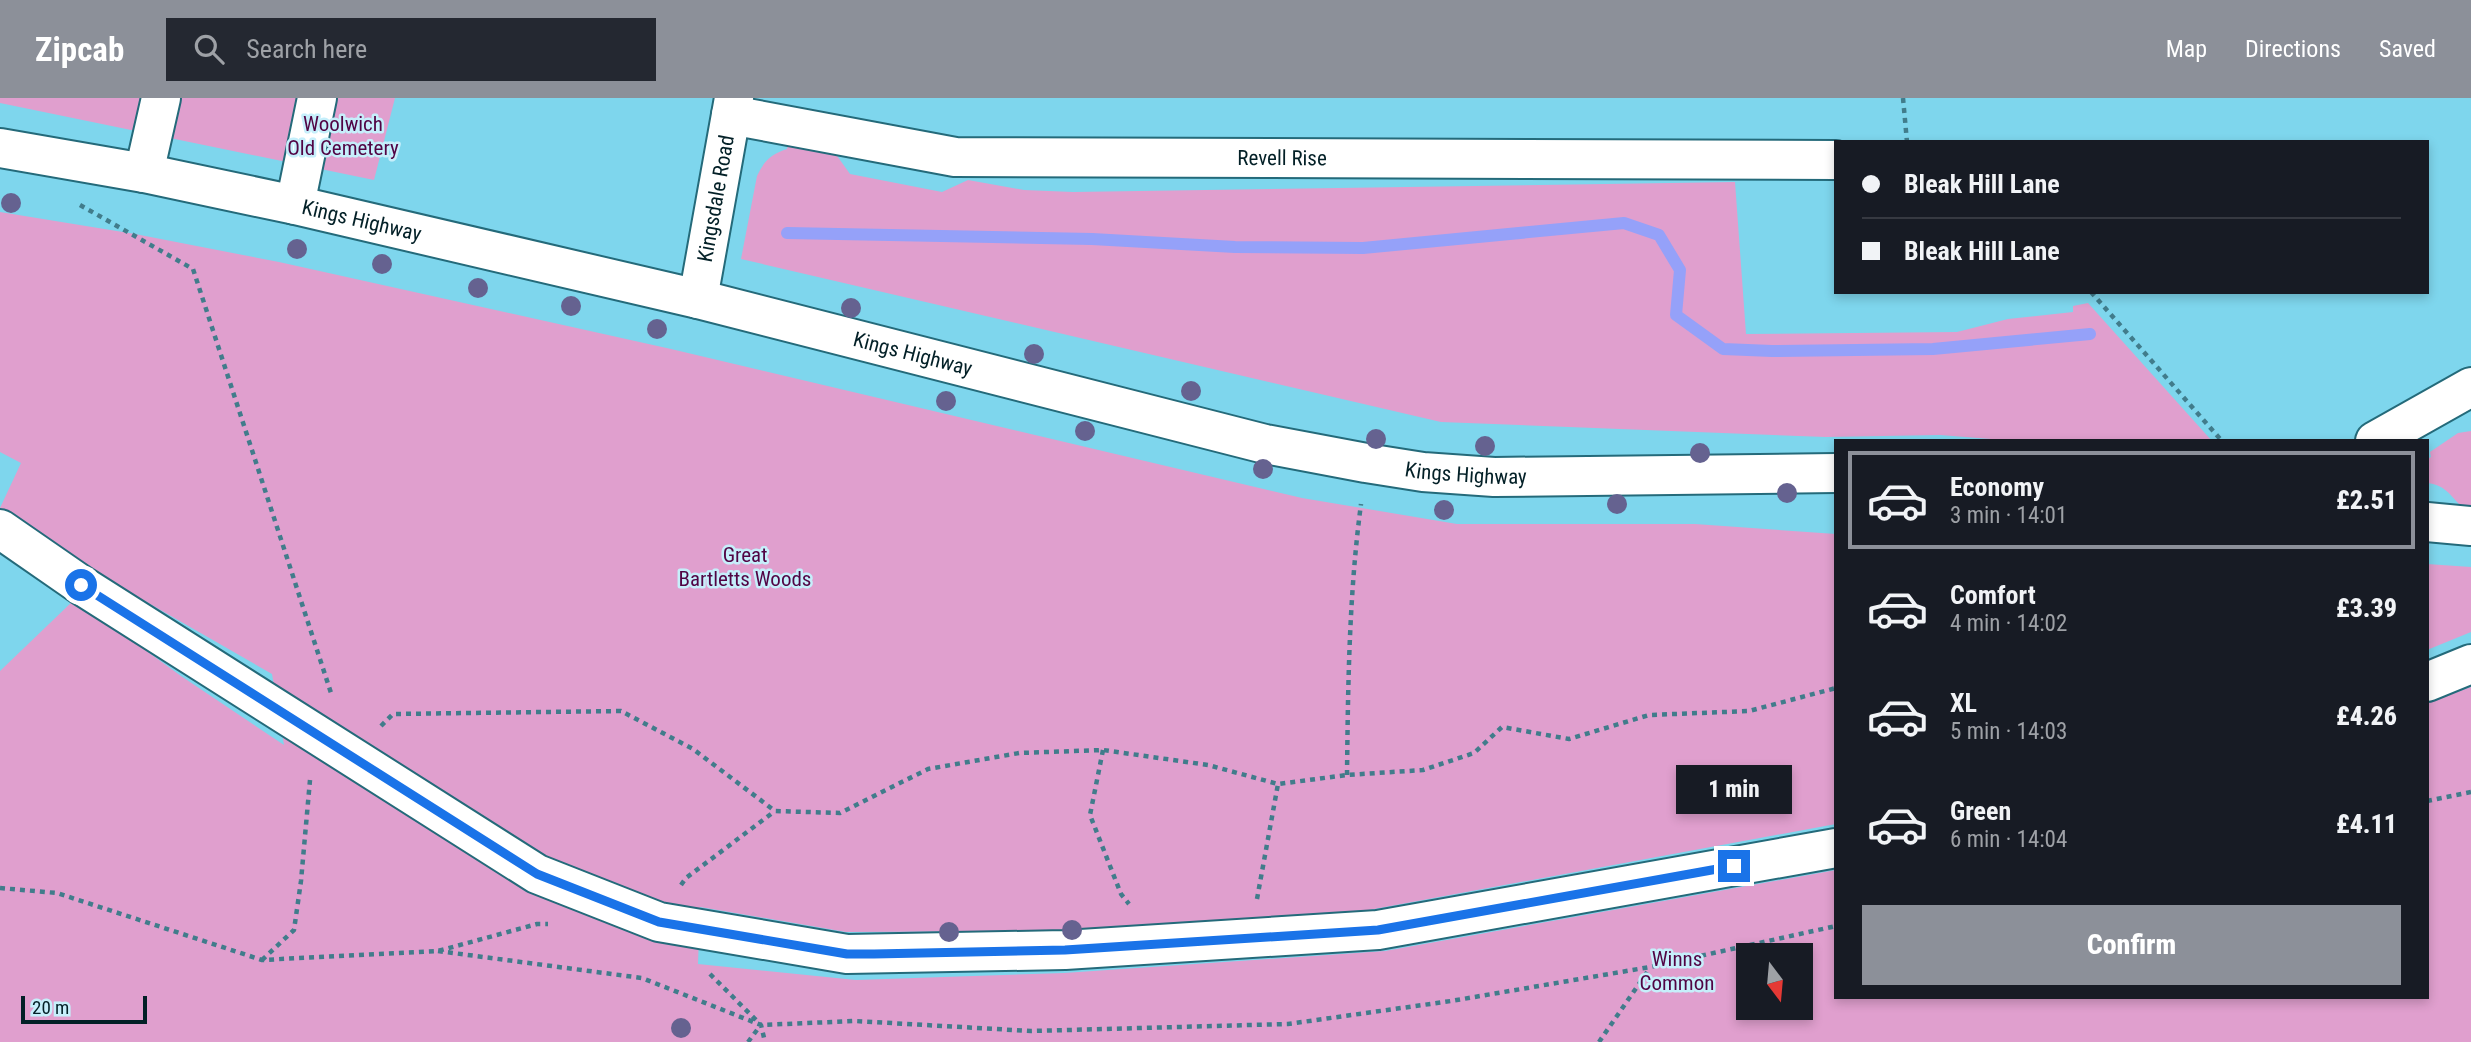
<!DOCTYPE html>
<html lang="en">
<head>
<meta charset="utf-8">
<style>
  :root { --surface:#171b24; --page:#242831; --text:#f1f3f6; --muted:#9ea1a6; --line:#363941; --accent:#8c9099 }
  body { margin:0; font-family:"Roboto Condensed",sans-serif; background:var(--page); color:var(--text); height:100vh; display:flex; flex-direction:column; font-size:26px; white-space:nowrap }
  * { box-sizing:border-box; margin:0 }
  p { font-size:23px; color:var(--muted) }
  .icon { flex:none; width:38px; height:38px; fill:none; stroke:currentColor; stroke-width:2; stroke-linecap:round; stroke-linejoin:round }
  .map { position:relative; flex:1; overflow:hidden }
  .panel { position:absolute; left:1834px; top:341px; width:595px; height:560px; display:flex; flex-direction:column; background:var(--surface); border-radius:0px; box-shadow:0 4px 10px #0003 }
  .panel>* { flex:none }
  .banner { position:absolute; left:1834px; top:42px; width:595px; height:154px; border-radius:0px; box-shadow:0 4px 10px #0003; display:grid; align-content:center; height:154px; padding:0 28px; background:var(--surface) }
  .needle { width:46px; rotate:164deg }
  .fabs { position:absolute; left:1736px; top:845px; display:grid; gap:14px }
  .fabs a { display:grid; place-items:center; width:77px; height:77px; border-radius:0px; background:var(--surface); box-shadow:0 4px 10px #0003; font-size:35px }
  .scale { position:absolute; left:21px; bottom:18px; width:126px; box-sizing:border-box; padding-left:7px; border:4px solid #032027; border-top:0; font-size:19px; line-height:24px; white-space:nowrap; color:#032027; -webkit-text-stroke:5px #c6effb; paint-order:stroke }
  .end { position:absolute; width:32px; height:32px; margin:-16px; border:9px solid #1a73e8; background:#fff; box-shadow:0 0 0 4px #fff }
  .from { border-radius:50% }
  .bubble { position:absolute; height:49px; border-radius:0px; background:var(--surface); box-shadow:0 4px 10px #0003; font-size:23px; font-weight:800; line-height:49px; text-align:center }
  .banner b { display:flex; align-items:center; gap:24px; height:66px; font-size:26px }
  .banner b+b { border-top:2px solid var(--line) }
  .banner i { width:18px; height:18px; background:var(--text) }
  ul { padding:12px 0 0; list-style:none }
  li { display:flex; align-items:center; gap:21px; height:98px; margin:0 14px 10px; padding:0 14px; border:4px solid transparent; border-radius:0px }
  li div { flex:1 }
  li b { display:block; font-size:26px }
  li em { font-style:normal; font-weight:800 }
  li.on { border-color:var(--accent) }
  li>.icon { width:63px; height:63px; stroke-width:1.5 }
  .cta { display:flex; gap:14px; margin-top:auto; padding:14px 28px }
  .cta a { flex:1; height:80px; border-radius:0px; background:var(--accent); color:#fff; font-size:28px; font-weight:800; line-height:80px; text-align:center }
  header { display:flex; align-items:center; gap:42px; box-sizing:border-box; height:98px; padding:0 35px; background:var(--accent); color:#fff }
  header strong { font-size:33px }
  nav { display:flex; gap:38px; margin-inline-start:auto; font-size:24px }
  .search { width:490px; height:63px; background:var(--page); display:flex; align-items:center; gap:18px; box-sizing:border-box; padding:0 24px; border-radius:0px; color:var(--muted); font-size:26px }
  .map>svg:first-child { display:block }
  .green { fill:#e09fce; fill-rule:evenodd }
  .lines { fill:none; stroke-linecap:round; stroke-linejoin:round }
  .stream { stroke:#95a1f9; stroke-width:12 }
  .minor-casing { stroke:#246a7a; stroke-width:42 }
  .path { stroke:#417c8b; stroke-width:4.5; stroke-dasharray:5 5; stroke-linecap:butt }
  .minor { stroke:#fff; stroke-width:38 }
  .tree { fill:#656290 }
  .route { stroke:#1a73e8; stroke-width:9 }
  .labels { text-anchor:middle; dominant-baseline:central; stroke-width:5; stroke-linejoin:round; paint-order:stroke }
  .park-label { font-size:21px; fill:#510444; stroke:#c6effb }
  .street-label { font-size:21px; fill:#032027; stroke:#c6effb }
</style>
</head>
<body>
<header>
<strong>Zipcab</strong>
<div class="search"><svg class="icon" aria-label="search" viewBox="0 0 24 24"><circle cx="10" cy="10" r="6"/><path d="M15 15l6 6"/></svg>Search here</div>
<nav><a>Map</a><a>Directions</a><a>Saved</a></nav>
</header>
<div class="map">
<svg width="2471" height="944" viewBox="0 0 2471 944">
  <rect width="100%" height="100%" fill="#7ed6ed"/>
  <path class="green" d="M0 0H395L374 82 0 5Z
    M788 47 835 55 850 76 942 94 968 82 1024 92 1073 94 1735 84 1746 236 1957 234 2008 221 2073 214V208L2088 205 2212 343H2016L1940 337 1826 339 1441 324 741 161 757 78C764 63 771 56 787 51Z
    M0 114 135 136 279 164 671 251 1302 400 1457 426H1695L1836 436V726L1369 812 1054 833 846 834 700 809 698 866 856 882 1064 875 1385 853 1836 772V900H2427V605L2471 589V944H0V573L75 501 181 578 284 647 272 576 82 467 0 410 21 365 0 354ZM1748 858H1801V910H1748Z
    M2471 333V416C2453 405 2450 387 2427 385V361L2431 359 2430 354 2458 335Z
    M2427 466 2471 469V534L2427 552Z"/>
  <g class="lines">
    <path class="stream" d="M787 135 1092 141 1235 149 1363 150 1624 125 1659 137 1680 172 1676 217 1723 251 1772 253 1933 251 2090 236"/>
    <defs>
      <g id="minor">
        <path id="s1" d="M731 17 955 59 1836 62"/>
        <path id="s2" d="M0 50 144 75 295 107 698 201 1265 346 1366 365 1423 374 1494 379 1836 375"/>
        <path d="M144 75 161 0"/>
        <path d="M295 107 317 0"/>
        <path id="s3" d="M698 201 734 0"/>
        <path d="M2375 343 2471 289"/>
        <path d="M2427 424 2471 428"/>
        <path d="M0 431 81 487 537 776 659 824 847 856 1065 852 1378 832 1836 750"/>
        <path d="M2427 584 2471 566"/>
      </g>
    </defs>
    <use href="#minor" class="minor-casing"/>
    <path class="path" d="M1903 0 1907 44
      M80 107 193 171 331 595
      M2091 194 2222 343
      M381 628 393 616 621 613 693 651 775 713 840 715 928 671 1019 655 1103 652 1208 667 1278 686 1347 677 1423 672 1474 655 1502 629 1569 641 1649 617 1749 613 1836 590
      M1103 652 1090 717 1121 796 1129 806
      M1347 677C1348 587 1349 496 1361 406
      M2427 703 2471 694
      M681 787 686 780 775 713
      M0 790 57 795 262 862 438 853 537 826H548
      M1257 801 1278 686
      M438 853 642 880 761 927 855 923 1031 933 1288 926 1451 903 1650 869 1836 828
      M262 862 294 832 301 783 310 682
      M710 876 761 927 765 944
      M748 944 760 928
      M1599 944 1650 870"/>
    <use href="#minor" class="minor"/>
  </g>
  <g class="tree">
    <circle cx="11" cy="105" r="10"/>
    <circle cx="297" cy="151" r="10"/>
    <circle cx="382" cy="166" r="10"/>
    <circle cx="478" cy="190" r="10"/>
    <circle cx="571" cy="208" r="10"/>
    <circle cx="851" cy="210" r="10"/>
    <circle cx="657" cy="231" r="10"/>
    <circle cx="1034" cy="256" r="10"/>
    <circle cx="1191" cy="293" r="10"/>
    <circle cx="946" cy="303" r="10"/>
    <circle cx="1085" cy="333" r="10"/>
    <circle cx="1376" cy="341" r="10"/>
    <circle cx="1485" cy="348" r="10"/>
    <circle cx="1700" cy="355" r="10"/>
    <circle cx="1263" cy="371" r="10"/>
    <circle cx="1787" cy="395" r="10"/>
    <circle cx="1617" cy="406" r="10"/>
    <circle cx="1444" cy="412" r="10"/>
    <circle cx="1072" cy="832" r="10"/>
    <circle cx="949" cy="834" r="10"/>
    <circle cx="681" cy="930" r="10"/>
  </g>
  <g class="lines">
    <path class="route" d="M81 487 537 776 659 824 847 856H874L1065 852 1378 832 1734 768"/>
  </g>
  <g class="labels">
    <g class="park-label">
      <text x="343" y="26">Woolwich<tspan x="343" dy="24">Old Cemetery</tspan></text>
      <text x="745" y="457">Great<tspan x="745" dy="24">Bartletts Woods</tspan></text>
      <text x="1677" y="861">Winns<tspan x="1677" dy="24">Common</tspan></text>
    </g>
    <g class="street-label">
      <text stroke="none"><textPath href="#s1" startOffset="555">Revell Rise</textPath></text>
      <text stroke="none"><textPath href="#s3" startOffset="102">Kingsdale Road</textPath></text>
      <text stroke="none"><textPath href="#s2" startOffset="369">Kings Highway</textPath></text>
      <text stroke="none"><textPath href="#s2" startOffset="936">Kings Highway</textPath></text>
      <text stroke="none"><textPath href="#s2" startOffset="1503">Kings Highway</textPath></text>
    </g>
  </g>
</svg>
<div class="fabs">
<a><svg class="needle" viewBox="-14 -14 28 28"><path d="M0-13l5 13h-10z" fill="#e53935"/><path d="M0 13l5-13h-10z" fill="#9ea1a6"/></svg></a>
</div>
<div class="scale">20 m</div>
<i class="end from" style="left:81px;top:487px"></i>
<i class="end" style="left:1734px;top:768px"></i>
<div class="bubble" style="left:1676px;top:667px;width:116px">1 min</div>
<div class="banner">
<b><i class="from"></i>Bleak Hill Lane</b>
<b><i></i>Bleak Hill Lane</b>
</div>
<section class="panel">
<ul>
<li class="on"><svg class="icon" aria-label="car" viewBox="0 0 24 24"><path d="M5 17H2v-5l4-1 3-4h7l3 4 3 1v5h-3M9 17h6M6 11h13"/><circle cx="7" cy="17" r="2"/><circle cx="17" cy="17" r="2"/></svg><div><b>Economy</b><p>3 min · 14:01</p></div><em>£2.51</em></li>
<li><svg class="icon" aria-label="car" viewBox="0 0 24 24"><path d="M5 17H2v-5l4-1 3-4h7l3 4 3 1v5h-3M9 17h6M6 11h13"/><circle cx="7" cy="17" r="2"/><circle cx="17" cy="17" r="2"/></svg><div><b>Comfort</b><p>4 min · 14:02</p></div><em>£3.39</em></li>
<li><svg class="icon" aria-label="car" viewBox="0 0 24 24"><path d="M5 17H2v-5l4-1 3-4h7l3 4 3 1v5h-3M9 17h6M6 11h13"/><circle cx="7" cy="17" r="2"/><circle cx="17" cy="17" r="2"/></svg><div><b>XL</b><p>5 min · 14:03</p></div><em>£4.26</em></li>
<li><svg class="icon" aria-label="car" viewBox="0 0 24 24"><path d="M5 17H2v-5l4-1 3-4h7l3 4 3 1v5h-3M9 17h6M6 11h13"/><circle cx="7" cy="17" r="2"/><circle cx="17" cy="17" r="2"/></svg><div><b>Green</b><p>6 min · 14:04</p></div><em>£4.11</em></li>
</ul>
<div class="cta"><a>Confirm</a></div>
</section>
</div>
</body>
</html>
